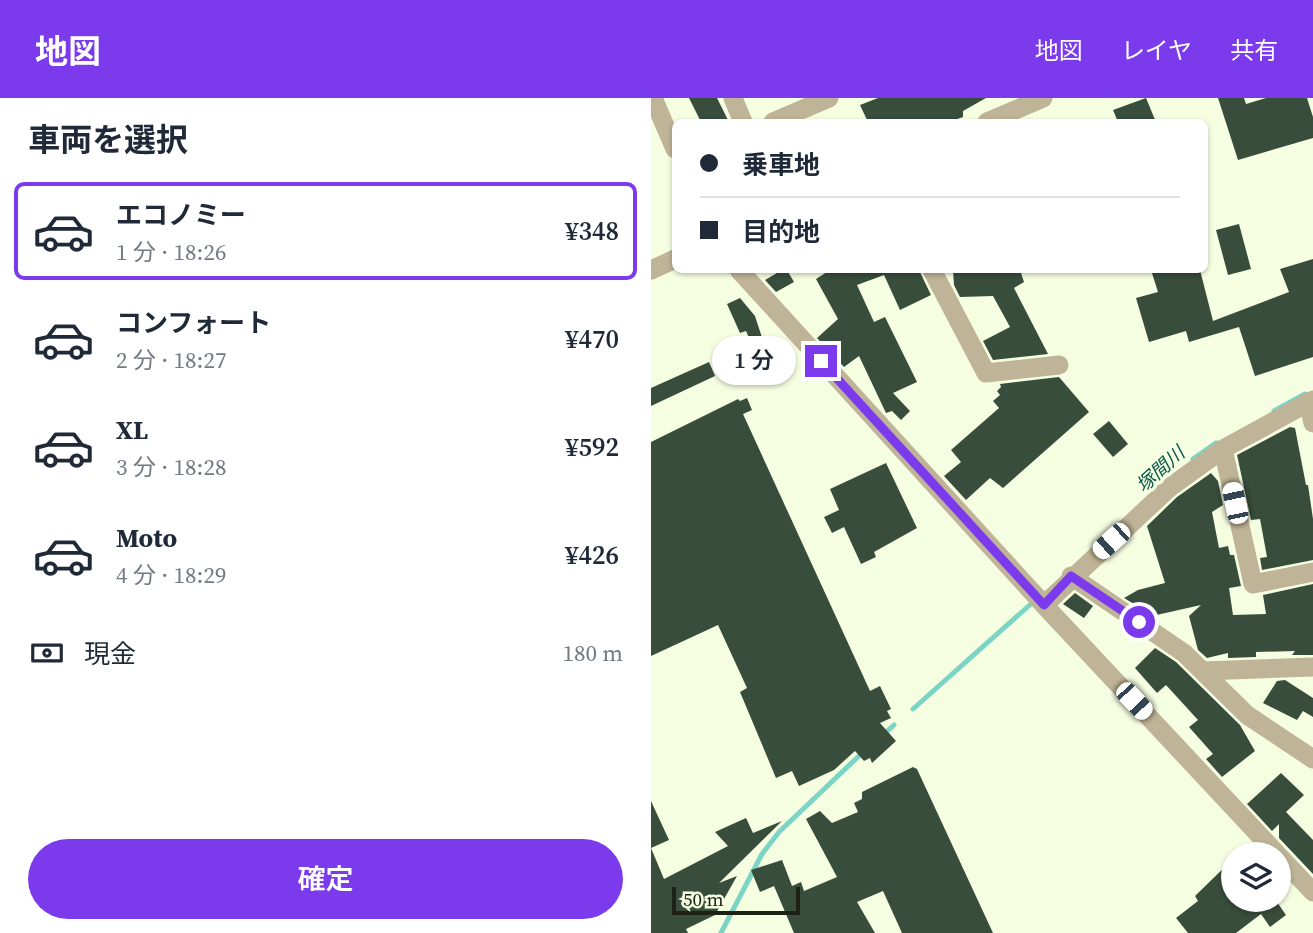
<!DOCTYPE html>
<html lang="ja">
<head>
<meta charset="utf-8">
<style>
  :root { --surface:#fff; --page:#f6f6f7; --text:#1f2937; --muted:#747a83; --line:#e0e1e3; --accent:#7c3aed }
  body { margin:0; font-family:"Source Serif 4","Noto Sans JP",serif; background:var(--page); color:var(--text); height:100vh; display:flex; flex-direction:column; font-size:26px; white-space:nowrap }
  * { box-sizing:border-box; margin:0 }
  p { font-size:23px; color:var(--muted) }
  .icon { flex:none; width:38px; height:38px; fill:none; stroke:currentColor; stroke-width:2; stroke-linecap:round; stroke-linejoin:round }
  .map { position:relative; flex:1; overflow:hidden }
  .side { display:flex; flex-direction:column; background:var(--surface); width:651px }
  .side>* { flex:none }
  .banner { position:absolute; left:21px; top:21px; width:536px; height:154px; border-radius:10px; box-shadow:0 2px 5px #0004; display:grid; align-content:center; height:154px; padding:0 28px; background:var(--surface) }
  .fabs { position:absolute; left:570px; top:744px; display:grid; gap:14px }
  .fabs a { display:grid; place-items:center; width:70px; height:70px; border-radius:50%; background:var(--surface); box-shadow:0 2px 5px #0004; font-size:35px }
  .scale { position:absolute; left:21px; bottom:18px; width:128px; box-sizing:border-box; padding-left:7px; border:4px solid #1d2015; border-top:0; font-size:19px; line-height:24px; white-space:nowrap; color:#1d2015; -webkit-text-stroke:5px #f6fee2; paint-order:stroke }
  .end { position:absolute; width:32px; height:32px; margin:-16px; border:9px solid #7c3aed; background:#fff; box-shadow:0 0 0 4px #fff }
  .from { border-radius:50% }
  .bubble { position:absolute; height:49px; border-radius:24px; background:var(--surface); box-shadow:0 2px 5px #0004; font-size:23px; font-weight:600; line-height:49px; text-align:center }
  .car { position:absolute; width:21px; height:42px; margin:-21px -10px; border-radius:9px; box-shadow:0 0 5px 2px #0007; background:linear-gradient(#fff 24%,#345 0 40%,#fff 0 76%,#345 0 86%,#fff 0) }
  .banner b { display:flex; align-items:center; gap:24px; height:66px; font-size:26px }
  .banner b+b { border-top:2px solid var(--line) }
  .banner i { width:18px; height:18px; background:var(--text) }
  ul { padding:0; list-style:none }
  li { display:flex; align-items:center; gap:21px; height:98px; margin:0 14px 10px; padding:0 14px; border:4px solid transparent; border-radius:10px }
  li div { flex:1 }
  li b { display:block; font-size:26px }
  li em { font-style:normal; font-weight:600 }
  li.active { border-color:var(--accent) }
  li>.icon { width:63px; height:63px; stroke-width:1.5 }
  h2 { padding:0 28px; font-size:32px; line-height:84px }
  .pay { display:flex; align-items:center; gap:18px; height:77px; padding:0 28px; font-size:26px }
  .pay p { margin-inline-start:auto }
  .primary-button { display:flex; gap:14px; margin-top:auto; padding:14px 28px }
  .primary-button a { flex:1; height:80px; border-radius:42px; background:var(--accent); color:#fff; font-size:28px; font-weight:600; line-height:80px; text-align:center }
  header { display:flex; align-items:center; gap:42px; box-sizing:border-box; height:98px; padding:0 35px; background:var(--accent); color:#fff }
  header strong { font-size:33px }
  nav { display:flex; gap:38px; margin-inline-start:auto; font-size:24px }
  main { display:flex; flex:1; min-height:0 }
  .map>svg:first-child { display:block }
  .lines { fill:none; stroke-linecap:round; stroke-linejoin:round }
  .stream { stroke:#7cd5c4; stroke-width:5 }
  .building { fill:#384d3c }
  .minor { stroke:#bfb497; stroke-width:19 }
  .route { stroke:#7c3aed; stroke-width:9 }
  .labels { text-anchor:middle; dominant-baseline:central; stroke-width:7; stroke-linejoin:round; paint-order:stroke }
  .water-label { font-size:19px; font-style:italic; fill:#08584d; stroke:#f6fee2 }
</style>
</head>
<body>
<header>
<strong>地図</strong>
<nav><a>地図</a><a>レイヤ</a><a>共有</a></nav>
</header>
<main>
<section class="side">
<h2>車両を選択</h2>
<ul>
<li class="active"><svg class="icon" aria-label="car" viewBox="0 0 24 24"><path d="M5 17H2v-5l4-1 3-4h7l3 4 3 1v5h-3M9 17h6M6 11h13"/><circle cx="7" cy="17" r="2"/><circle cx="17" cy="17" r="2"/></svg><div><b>エコノミー</b><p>1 分 · 18:26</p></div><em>¥348</em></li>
<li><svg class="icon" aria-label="car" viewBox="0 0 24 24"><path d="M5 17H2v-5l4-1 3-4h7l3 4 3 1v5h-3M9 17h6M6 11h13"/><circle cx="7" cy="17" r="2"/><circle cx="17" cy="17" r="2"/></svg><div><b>コンフォート</b><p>2 分 · 18:27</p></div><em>¥470</em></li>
<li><svg class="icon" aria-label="car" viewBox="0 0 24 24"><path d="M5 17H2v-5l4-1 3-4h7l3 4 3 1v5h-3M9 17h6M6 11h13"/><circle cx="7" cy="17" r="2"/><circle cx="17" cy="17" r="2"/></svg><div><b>XL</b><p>3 分 · 18:28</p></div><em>¥592</em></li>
<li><svg class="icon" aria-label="car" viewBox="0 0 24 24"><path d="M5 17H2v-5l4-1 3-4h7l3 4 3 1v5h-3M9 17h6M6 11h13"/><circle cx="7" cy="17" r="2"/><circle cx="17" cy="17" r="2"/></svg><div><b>Moto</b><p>4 分 · 18:29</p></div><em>¥426</em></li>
</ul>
<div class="pay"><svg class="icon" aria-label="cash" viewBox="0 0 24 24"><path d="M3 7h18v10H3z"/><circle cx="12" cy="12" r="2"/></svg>現金<p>180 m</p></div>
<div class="primary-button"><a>確定</a></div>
</section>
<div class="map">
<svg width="662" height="835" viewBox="0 0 662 835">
  <rect width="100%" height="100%" fill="#f6fee2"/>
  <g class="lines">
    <path class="stream" d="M623 313 654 296
      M542 361 565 345
      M262 611 381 505
      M232 637 243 627
      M70 835 111 756 128 734 211 655"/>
  </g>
  <path class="building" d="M38 0H66L78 24H50Z
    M227 0H335L312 13V19L298 24H217L209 7Z
    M495 0 505 24H467L462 12Z
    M567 0H593L595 6 615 0H656L662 19V40L587 62Z
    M588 126 600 171 577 177 565 132Z
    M662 161V259L604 278 588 229 538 244 535 233 498 244 485 200 507 194 500 172H549L562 223 638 194 629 171Z
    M131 172H136L143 184 125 194 114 182Z
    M179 172H268L280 197 249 212 233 177 206 187 223 224 234 219 266 284 242 295 259 313 250 322 241 313 235 315 208 258 193 269 166 240 187 221 165 181Z
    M302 172H369L373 184 363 190 397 256 342 262 332 243 359 229 342 198 309 199 303 187Z
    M89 200 104 218 117 258 108 262 95 233 89 235 76 206Z
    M58 264 64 278 0 308V290Z
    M408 279 438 314 352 390 339 380 315 402 293 378 310 364 300 352 348 310 342 303 349 297 346 293 350 289 349 286Z
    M96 300 101 312 92 316 219 593 229 588 240 611 236 613 240 620 229 625 245 643 221 665 219 660 213 663 204 653 183 672 148 688 141 673 125 680 89 594 96 590 67 527 0 558V344L87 301 89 303Z
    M458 323 477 346 462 359 442 336Z
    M639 329 644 330 655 387H657L662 421V462L611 472 609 460 616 459 609 421 600 422 586 357Z
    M235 365 266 430 223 454 225 459 210 466 193 429 181 435 173 419 188 412 179 391Z
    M560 375 567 383 572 407 561 414 568 450 577 448 579 457H583L590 488 578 490 582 517 615 516 612 497 662 486V557H641L644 553 605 554V559L577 560V555L556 560 547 552 538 518 550 507 501 518 496 515 494 506 488 509 473 500 487 492 514 485 496 428 526 399Z
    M424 495 442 508 433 520 412 506Z
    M504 550 525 564 589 627 604 653 571 679 555 661 562 656 538 629 547 622 515 587 506 595 484 570Z
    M634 582 662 600V619L652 613 646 622 612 605 626 583Z
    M262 669 266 671 342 835H251L232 793 206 804 224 835H143L123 788 109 794 100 772 131 762 141 788 150 784 153 793 186 779 155 721 169 713 181 725 207 714 203 705 211 701V694Z
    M630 675 653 697 635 714 662 742V776L628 740V726L621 733 596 706Z
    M0 703 18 742 0 750 13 781 77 748 64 734 95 720 102 735 131 723 68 785 86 778 64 817 35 831 37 835H0Z
    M583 760V802H629L626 804 635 817 619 829 610 816 585 835H537L525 820 547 803 544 798Z"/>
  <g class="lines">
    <path class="minor" d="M2 0 24 51
      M82 0 92 24
      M122 24 178 0
      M336 24 392 0
      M0 172 24 161
      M88 172 393 507 626 756
      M281 172 335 275 408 267
      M657 304 662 325
      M572 351 602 486 662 474
      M420 478 533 555 596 617 662 661
      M393 507 518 390 572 351 662 302
      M552 573 662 569
      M628 758 662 794"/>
  </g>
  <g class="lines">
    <path class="route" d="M170 263 393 507 420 478 488 524"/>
  </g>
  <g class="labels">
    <g class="water-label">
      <text transform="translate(509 371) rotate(-42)">塚間川</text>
    </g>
  </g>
</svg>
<div class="fabs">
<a><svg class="icon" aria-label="layers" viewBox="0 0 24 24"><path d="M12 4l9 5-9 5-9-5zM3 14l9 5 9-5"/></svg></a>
</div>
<div class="scale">50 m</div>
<i class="end from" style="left:488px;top:524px"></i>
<i class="end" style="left:170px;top:263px"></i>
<div class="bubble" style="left:61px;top:238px;width:84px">1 分</div>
<i class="car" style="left:584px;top:405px;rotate:348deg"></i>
<i class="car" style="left:460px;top:443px;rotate:228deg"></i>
<i class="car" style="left:483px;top:603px;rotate:137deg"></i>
<div class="banner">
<b><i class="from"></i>乗車地</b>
<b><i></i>目的地</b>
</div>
</div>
</main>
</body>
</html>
